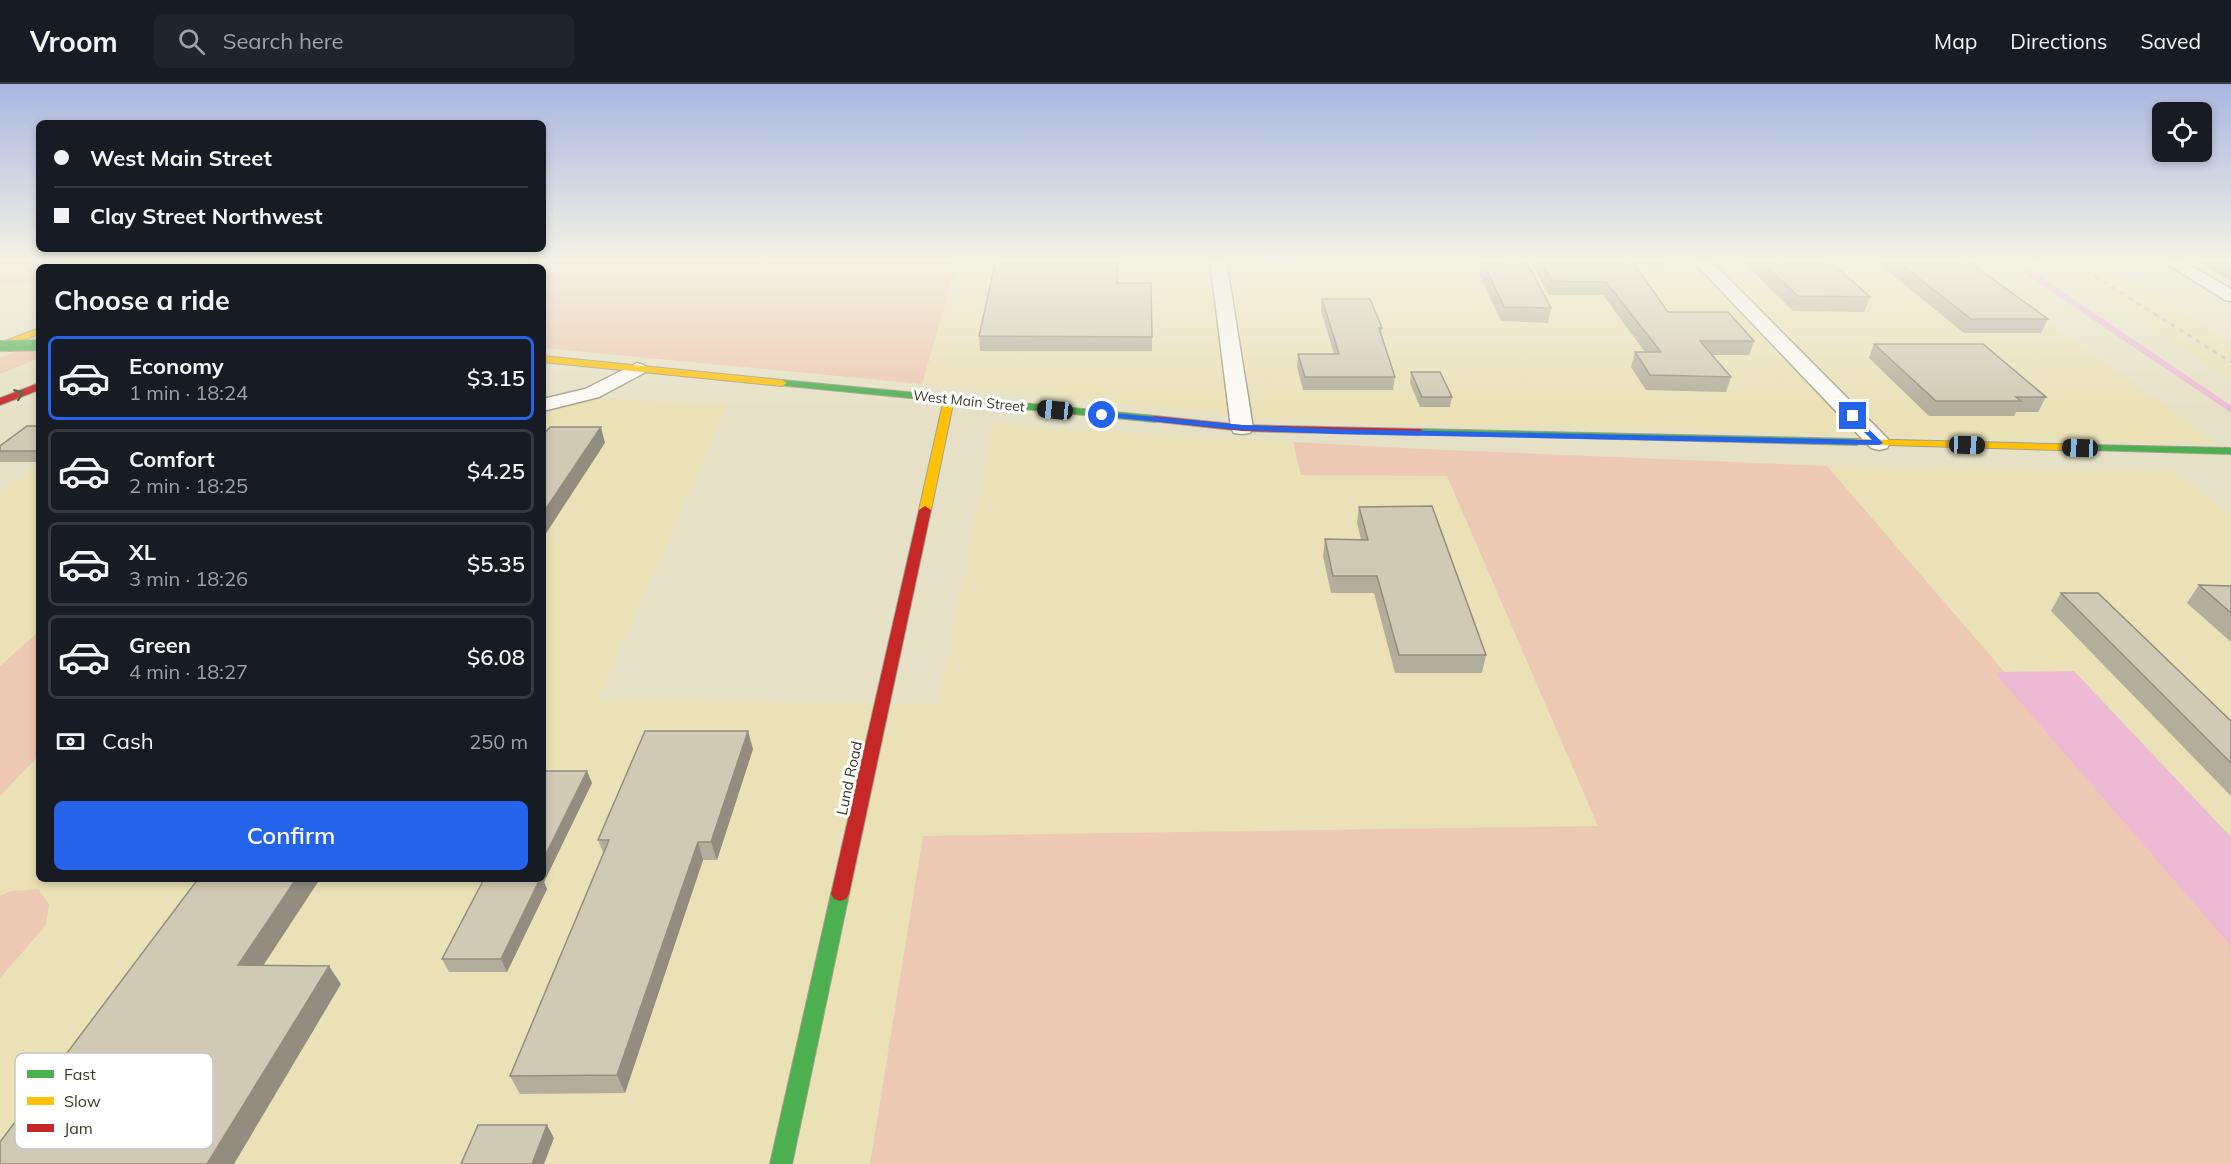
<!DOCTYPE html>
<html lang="en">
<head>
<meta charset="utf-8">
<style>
  :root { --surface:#171b24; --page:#20242c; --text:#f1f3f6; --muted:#9ea1a6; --line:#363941; --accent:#2563eb }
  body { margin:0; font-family:Mulish,sans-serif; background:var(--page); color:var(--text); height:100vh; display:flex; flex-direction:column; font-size:22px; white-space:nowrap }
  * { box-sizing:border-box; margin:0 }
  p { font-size:20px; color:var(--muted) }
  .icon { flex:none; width:33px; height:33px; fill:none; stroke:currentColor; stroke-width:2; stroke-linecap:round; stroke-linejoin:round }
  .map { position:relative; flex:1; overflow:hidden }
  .details { position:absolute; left:36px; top:180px; width:510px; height:618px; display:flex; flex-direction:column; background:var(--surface); border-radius:9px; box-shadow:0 3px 9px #0003 }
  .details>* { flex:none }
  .top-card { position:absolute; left:36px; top:36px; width:510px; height:132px; border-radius:9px; box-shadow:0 3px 9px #0003; display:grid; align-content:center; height:132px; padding:0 18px; background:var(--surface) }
  .tools { position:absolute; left:2152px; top:18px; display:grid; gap:12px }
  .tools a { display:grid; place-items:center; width:60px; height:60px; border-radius:9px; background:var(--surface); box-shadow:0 3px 9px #0003; font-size:30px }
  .end { position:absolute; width:27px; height:27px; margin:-14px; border:8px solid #2563eb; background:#fff; box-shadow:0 0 0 3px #fff }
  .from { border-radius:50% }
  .car { position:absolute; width:18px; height:36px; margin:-18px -9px; border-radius:8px; box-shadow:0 0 4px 2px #0007; background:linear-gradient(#222 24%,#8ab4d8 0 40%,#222 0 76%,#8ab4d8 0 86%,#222 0) }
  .top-card b { display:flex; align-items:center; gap:21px; height:57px; font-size:22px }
  .top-card b+b { border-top:2px solid var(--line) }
  .top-card i { width:15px; height:15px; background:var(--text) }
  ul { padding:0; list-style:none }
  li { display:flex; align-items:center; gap:18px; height:84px; margin:0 12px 9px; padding:0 6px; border:3px solid var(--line); border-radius:9px }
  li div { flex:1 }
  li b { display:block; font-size:22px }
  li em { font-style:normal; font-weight:600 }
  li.selected { border-color:var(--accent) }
  li>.icon { width:54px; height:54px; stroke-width:1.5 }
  h2 { padding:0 18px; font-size:27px; line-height:72px }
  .pay { display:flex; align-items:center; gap:15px; height:66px; padding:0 18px; font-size:22px }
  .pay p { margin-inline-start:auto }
  .cta { display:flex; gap:12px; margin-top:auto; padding:12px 18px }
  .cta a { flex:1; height:69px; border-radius:9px; background:var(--accent); color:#fff; font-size:24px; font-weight:600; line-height:69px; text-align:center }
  header { display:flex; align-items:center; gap:36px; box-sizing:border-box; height:84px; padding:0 30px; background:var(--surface); border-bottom:2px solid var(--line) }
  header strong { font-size:28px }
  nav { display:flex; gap:33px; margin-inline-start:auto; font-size:21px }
  .search { width:420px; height:54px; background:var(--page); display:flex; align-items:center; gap:15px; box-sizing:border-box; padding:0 21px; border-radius:9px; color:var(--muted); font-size:22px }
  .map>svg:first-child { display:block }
  .built { fill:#eae1b6 }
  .green { fill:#edc8b2 }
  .water { fill:#ecbad5 }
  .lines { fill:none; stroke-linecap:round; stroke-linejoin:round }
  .stream { stroke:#ecbad5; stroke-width:6 }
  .street-casing { stroke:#a5a18c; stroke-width:3 }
  .fast-casing { stroke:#a5a18c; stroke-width:2 }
  .slow-casing { stroke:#a5a18c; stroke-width:2 }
  .jam-casing { stroke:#a5a18c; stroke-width:2 }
  .street { fill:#fbfaf6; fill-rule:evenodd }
  .fast { fill:#4caf50; fill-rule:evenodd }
  .slow { fill:#ffc107; fill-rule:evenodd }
  .jam { fill:#c62828; fill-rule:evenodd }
  .rail { stroke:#c9c8c0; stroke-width:3; stroke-dasharray:5 5; stroke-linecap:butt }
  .fast-bridge-casing { stroke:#a5a18c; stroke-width:12; stroke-linecap:butt }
  .fast-bridge { stroke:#4caf50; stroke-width:10 }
  .wall { fill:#b3ad9c }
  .shaded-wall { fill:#928d7f }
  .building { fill:#d0c9b5; stroke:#928d7f; stroke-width:1.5 }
  .oneway { stroke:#425c33 }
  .route { fill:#2563eb }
  .labels { text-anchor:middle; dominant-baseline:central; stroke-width:6; stroke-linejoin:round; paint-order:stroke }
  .far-street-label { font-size:14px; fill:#3d3926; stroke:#fff }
  .street-label { font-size:15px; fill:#3d3926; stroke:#fff }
  .key { fill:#fff; stroke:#c5c4be; stroke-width:1.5 }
  .key-label { font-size:16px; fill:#3d3926 }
</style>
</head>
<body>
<header>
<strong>Vroom</strong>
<div class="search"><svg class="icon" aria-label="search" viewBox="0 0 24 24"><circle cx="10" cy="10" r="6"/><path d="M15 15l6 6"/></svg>Search here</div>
<nav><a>Map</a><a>Directions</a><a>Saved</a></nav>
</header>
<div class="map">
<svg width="2231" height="1080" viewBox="0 0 2231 1080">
  <rect width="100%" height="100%" fill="#e6e1c6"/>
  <path class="built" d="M958 176H1961L2219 360 1291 337 922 300Z
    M2044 176H2095L2231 258V297Z
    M543 312 728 320 599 614 938 621 993 339 1077 346 1293 358 1301 391 1446 392 1598 742 924 752 870 1080H0V407L39 379V795H543Z
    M1827 382 2172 386 2231 431V851Z"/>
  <path class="green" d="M0 176H171L151 183H39V198L0 200Z
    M375 176H958L922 300 543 264V183H358Z
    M39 258V274L0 290V274Z
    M1293 358 1422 365 1827 382 2231 851V1080H870L923 752 1598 742 1447 392 1301 391Z
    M39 547V671L0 712V582Z
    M38 805 49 820 46 841 0 894V812L11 807Z"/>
  <path class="water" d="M2074 587 2231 753V862L1997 591 1999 588Z"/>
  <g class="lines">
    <path class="stream" d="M2010 176 2231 325"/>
    <defs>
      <path id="street" d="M1210 176H1226L1253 344 1250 349 1242 350 1234 349 1231 344Z
        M1692 176H1710L1887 354 1890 359 1887 364 1879 366 1871 364Z
        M2161 176H2181L2231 205V217L2225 216Z
        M637 279 644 281 647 285 644 289 599 313 543 327V315L585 305Z"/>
      <path id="fast" d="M782 296 1155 332 1160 335 1155 338 778 301V297Z
        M1420 345 1857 355 1862 358 1857 361 1416 350 1415 348Z
        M2093 361 2231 364V370L2089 366 2087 364Z
        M840 803 846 805 849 810 792 1080H770L831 810 834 805Z"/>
      <path id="slow" d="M320 176H332L318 183H306Z
        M39 244V250L0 265V259Z
        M543 272 782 296 787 299 782 302 543 278Z
        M949 312 954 315 931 426 925 430 919 426 944 315Z
        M1857 355 2093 361 2099 364 2093 367 1853 360V356Z"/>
      <path id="jam" d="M192 176H204L189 183H177Z
        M39 299V306L0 321V314Z
        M1155 332 1242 341 1420 345 1425 348 1420 351 1242 347 1151 337V333Z
        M925 422 931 426 849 810 846 815 840 817 834 815 831 810 919 426Z"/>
    </defs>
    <use href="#street" class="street-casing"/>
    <use href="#fast" class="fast-casing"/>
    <use href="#slow" class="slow-casing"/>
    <use href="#jam" class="jam-casing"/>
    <use href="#street" class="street"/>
    <use href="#fast" class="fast"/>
    <use href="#slow" class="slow"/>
    <use href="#jam" class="jam"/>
    <path class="rail" d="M2069 176 2231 278"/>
    <defs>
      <path id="fast-bridge" d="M0 262 39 261"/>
    </defs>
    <use href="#fast-bridge" class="fast-bridge-casing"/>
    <use href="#fast-bridge" class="fast-bridge"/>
  </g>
  <path class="wall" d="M1119 176 1118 199 1152 253V267H980L979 252Z
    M1482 176 1551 224 1548 239 1501 237 1479 190Z
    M1530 176H1665L1663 184 1636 183 1668 228 1754 257 1749 271H1712L1731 293 1726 308 1646 306 1631 283 1635 268H1645L1603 211H1549Z
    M1741 176H1829L1870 213 1864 228 1793 227Z
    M1874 176H1966L2048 235 2041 249H1964Z
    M2194 176H2231V197Z
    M1322 215 1382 244 1381 250 1395 293 1393 306H1303L1297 283 1298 270H1334L1321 227Z
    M1874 260 2046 313 2038 328H2016L2014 332H1929L1869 274Z
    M1411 288 1452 313 1450 323H1420L1410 299Z
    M39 342V378H0V362Z
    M1359 423 1486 571 1482 589H1395L1374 509H1331L1323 472 1325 455H1361L1357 439Z
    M2199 501 2231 502V558L2187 519Z
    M2061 509 2231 637V712L2051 527Z
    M753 665 717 776H703L625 1009 520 1010 510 992 604 770 598 756Z
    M592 699 544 798 547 805 507 888H449L442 875Z"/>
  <path class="shaded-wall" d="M601 343 605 359 543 454V429Z
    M748 647 753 665 717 776 711 758Z
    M587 687 592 699 544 798 547 805 507 888 501 875 537 795H543V776Z
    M698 758 703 776 625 1009 617 991Z
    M296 795H320L251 900 238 881Z
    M329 882 341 900 234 1080H207Z
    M547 1041 554 1054 544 1080H532Z"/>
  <path class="building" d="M996 176H1118L1117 199H1151L1152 253 979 252Z
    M1482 176 1526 177 1551 224 1504 223Z
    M1540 176H1631L1668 228H1728L1754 257H1700L1731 293 1650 291 1635 268H1661L1606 198 1552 197Z
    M1759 176H1829L1870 213 1798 212Z
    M1896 176H1966L2048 235H1971Z
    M2221 176H2231V181Z
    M1322 215H1370L1382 244H1379L1395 293H1305L1298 270H1339Z
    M1874 260H1983L2046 313H2016L2021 317H1936Z
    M1411 288H1440L1452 313H1422Z
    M27 342H39V367H0V362Z
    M550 343H601L543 429V351Z
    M1432 422 1486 571H1399L1377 492H1333L1325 455 1368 456 1359 423Z
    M2199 501 2231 502V529Z
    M2061 509H2098L2231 637V679Z
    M645 647H748L711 758H698L617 991 510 992 609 756H598Z
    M543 687H587L543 776Z
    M198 795H296L238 881 329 882 207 1080H0V1058Z
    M484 795H540L501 875H442Z
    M478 1041H547L532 1080H461Z"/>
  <defs><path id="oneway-chevron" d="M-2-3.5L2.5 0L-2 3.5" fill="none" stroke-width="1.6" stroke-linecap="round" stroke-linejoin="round" transform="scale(1.5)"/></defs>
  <use class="oneway" href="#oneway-chevron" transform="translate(19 310) rotate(-22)"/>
  <linearGradient id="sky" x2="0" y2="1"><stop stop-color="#a9b6e0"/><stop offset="0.54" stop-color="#f4f2e5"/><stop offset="1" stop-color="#f4f2e5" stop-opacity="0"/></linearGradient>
  <rect width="2231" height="327" fill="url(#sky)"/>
  <path class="route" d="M1102 328 1242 341 1336 345 1872 356 1850 334 1849 332 1853 330 1883 359 1879 361 1336 350 1242 346 1099 332 1098 331Z"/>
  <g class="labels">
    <g class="far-street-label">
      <text transform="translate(969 317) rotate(6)">West Main Street</text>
    </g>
    <g class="street-label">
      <text transform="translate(849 694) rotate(-78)">Lund Road</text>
    </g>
  </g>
  <rect x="15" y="969" width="198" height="96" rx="9" class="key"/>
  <rect x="27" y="986" width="27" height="8" fill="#4caf50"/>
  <rect x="27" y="1013" width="27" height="8" fill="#ffc107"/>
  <rect x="27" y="1040" width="27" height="8" fill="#c62828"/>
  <g class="key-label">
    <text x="64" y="996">Fast</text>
    <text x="64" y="1023">Slow</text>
    <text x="64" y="1050">Jam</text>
  </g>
</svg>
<div class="tools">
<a><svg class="icon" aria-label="locate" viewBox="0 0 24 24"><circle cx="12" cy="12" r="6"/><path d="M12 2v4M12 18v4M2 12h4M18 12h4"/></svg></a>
</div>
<i class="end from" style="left:1102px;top:331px"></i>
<i class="end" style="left:1853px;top:332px"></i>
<i class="car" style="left:1055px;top:326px;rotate:276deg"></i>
<i class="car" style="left:1967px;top:361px;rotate:92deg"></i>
<i class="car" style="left:2080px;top:364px;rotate:272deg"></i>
<div class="top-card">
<b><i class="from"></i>West Main Street</b>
<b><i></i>Clay Street Northwest</b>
</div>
<section class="details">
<h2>Choose a ride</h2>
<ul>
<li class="selected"><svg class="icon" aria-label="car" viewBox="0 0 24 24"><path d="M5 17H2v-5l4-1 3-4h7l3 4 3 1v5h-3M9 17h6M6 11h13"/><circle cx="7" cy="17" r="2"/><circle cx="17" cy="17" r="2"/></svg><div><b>Economy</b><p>1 min · 18:24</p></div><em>$3.15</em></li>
<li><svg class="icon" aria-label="car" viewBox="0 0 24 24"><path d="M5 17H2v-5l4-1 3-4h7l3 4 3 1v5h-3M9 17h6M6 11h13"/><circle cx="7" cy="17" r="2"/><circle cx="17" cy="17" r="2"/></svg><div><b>Comfort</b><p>2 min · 18:25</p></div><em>$4.25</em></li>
<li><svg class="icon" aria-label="car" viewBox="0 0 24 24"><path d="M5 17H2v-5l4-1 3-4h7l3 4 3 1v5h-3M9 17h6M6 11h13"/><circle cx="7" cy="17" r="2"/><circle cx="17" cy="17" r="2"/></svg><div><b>XL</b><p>3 min · 18:26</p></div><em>$5.35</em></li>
<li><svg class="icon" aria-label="car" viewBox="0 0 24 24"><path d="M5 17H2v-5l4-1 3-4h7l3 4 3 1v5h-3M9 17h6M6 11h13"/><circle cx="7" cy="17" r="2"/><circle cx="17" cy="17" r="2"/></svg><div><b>Green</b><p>4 min · 18:27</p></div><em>$6.08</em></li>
</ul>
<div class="pay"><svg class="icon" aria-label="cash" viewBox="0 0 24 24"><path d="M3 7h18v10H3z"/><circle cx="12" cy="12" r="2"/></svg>Cash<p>250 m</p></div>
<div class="cta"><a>Confirm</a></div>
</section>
</div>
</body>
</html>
